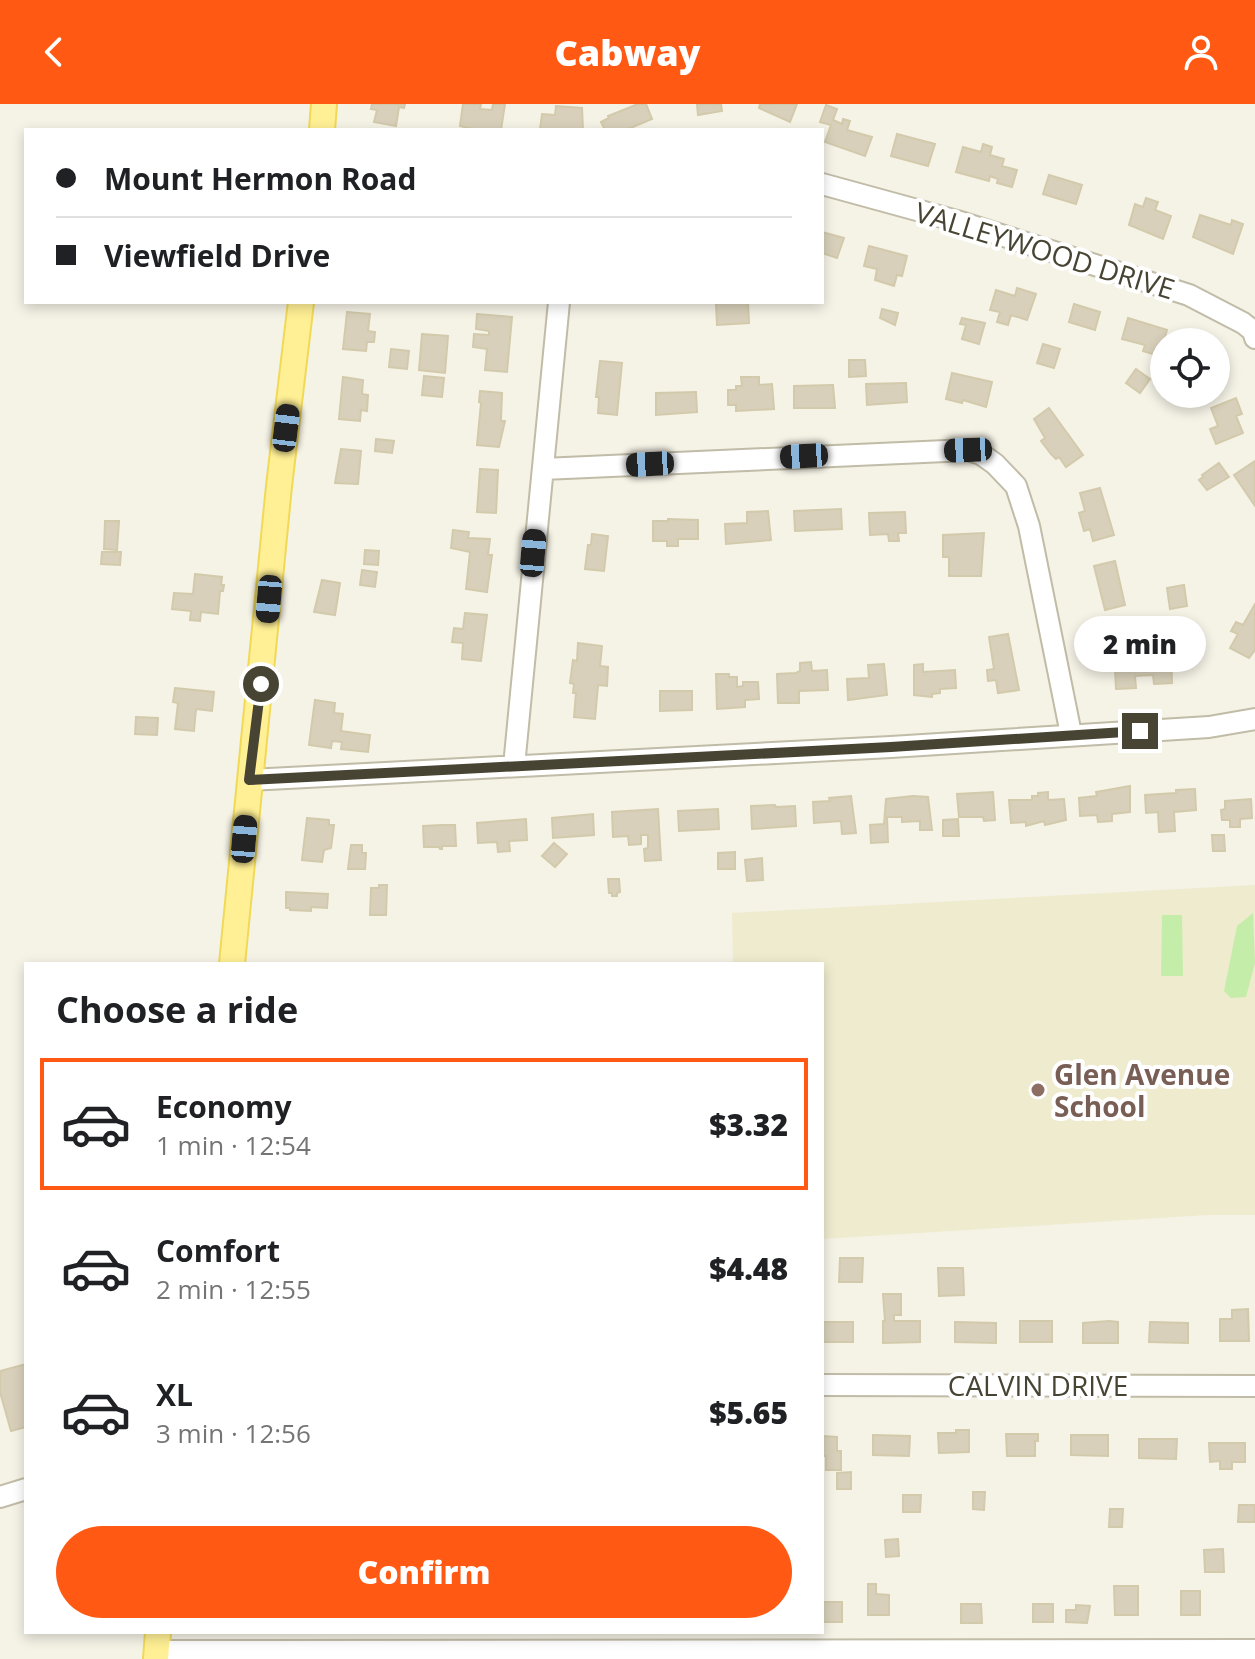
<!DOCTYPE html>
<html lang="en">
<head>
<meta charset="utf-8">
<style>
  :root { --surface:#fff; --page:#f2f2f2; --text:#202124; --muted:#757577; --line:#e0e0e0; --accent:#ff5913 }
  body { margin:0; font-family:"Open Sans",sans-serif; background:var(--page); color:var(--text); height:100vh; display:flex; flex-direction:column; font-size:30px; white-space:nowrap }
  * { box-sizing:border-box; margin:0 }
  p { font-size:26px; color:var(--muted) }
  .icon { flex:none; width:44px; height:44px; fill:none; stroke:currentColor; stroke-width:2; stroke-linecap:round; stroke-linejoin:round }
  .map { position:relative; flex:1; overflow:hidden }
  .side { position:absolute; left:24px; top:858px; width:800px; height:672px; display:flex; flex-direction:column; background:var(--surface); border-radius:0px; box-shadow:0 4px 12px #0003 }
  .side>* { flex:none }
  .banner { position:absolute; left:24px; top:24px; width:800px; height:176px; border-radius:0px; box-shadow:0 4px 12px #0003; display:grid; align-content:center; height:176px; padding:0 32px; background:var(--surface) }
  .controls { position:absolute; left:1150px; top:224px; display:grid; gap:16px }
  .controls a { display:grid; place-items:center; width:80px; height:80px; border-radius:50%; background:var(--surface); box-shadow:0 4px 12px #0003; font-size:40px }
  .end { position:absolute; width:36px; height:36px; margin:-18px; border:10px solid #484434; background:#fff; box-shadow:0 0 0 4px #fff }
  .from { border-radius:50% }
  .bubble { position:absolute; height:56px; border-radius:28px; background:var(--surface); box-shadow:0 4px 12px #0003; font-size:26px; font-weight:800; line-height:56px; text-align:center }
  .car { position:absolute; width:24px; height:48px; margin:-24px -12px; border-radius:10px; box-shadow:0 0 6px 2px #0007; background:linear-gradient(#222 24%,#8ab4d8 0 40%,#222 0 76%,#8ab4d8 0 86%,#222 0) }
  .banner b { display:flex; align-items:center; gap:28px; height:76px; font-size:30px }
  .banner b+b { border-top:2px solid var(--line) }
  .banner i { width:20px; height:20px; background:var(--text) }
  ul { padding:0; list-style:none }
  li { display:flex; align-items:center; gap:24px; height:132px; margin:0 16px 12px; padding:0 16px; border:4px solid transparent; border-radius:0px }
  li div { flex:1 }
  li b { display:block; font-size:30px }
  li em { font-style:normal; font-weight:800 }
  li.selected { border-color:var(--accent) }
  li>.icon { width:72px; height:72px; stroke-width:1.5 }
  h2 { padding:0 32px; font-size:36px; line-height:96px }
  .button { display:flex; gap:16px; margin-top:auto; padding:16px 32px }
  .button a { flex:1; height:92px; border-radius:48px; background:var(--accent); color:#fff; font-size:32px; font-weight:800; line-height:92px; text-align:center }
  header { display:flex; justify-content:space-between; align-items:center; height:104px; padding:0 32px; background:var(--accent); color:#fff; font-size:36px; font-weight:800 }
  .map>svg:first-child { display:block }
  .education { fill:#efebce }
  .green { fill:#c5edaa }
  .building { fill:#d8d0ba; stroke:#d3caac; stroke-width:2 }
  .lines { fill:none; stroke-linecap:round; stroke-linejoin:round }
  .minor-casing { stroke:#c1bca7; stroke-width:24 }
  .major-casing { stroke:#f1d958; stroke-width:28 }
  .minor { stroke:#fff; stroke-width:20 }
  .major { stroke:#fff095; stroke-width:24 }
  .route { stroke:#484434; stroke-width:10 }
  .education-dot { fill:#8d6e63; stroke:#fff; stroke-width:3 }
  .labels { text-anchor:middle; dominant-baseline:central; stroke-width:8; stroke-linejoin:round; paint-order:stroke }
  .street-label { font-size:28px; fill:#484434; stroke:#fff }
  .education-label { font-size:28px; font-weight:bold; fill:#785e54; stroke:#fff; text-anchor:start }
</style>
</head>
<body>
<header><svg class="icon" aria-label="back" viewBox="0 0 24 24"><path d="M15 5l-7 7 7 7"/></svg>Cabway<svg class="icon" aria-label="person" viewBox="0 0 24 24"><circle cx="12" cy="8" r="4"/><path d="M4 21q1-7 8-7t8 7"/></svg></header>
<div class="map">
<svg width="1255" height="1555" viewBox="0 0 1255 1555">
  <rect width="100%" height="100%" fill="#f5f2e6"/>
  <path class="education" d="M1255 781V1111H1207L822 1135V860H733L732 809Z"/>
  <path class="green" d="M1253 809 1255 859 1246 893 1231 894 1224 887 1237 822Z
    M1162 811H1182L1183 872H1161Z"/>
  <path class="building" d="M372 0H405L404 4 399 3 396 22 374 18 377 6 371 5Z
    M463 0H481L480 5 492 6 493 0H505L501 26H476L460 22Z
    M638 0H646L652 15 626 26H605L601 18 609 14 608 12Z
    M697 0H721L722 7 698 11Z
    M760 0H797L790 18 759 4Z
    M826 1 837 5 833 16 842 20 843 15 850 17 847 26 872 33 865 52 825 38 831 21 820 18Z
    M556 2 582 4 583 26H540L542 10 555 11Z
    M897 30 935 40 928 62 891 52Z
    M983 40 992 43 990 51 1004 55 1002 62 1017 66 1012 83 997 79 998 75 990 72 989 77 956 68 963 43 981 48Z
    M1049 71 1082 81 1076 100 1043 90Z
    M1146 94 1158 98 1155 106 1171 112 1163 135 1129 121 1135 100 1143 103Z
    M1200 111 1231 121 1232 116 1243 120 1233 150 1193 133Z
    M822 128 844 134 837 154 822 149Z
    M869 142 907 152 902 172 897 171 894 182 875 176 877 165 864 162Z
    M1017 184 1036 190 1027 216 1011 211 1008 221 997 218 1000 208 990 206 996 186 1015 192Z
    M722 198H748L749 219 717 221 716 200Z
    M1074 200 1100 208 1095 226 1069 218Z
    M882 205 898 209 895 221 880 214Z
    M347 208 370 210 368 227 375 228 374 238H367L366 247 343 245Z
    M477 210 512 213 507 268 485 266 487 245 473 243 474 230 489 231V227L476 225Z
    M962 214 985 219 979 240 962 235 966 221 960 220Z
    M1128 214 1167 226 1161 246 1158 245 1156 251 1143 247 1145 241 1122 235Z
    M422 230 448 232 445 269 419 266Z
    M1043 240 1060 245 1054 264 1037 259Z
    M391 245 409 247 407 265 389 263Z
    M849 256H865L866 272 849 273Z
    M600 257 622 259 617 311 598 309 599 293H596Z
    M1136 265 1150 275 1140 289 1126 279Z
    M952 269 992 278 986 303 963 296 962 299 946 295Z
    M424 272 444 274 442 293 422 291Z
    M343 273 363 276 362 290 368 291 367 307 361 306 360 317 339 315Z
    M741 273H759V281L772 280 774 305 736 307V301H728V286H736V282H742Z
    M906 279 907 298 867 301 866 280Z
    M833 281 835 304H794V282Z
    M480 287 502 289 501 317H505L499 343 477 341 481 299 479 298Z
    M696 288 697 308 656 311V289Z
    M1236 294 1242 310 1236 312 1243 329 1216 340 1210 325 1218 322 1211 304Z
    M1049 304 1083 351 1066 363 1059 353 1056 355 1051 350 1041 337 1045 334 1034 315Z
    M376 335 394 337 392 349 375 347Z
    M341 345 361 347 358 380 335 379Z
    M1255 357V402L1234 371Z
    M1219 359 1229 373 1207 386 1199 376 1203 373 1202 371Z
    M480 365 498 366 496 409 477 408Z
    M1100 384 1114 431 1093 437 1090 425 1084 427 1079 409 1085 407 1080 389Z
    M841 405 842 425 795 427 794 407Z
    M768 407 771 436 726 440 725 420 747 419V408Z
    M905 408 906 429H898L899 437H889L888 430 870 431 869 409Z
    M668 415 698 416V435H678V442H667V437H653V417H668Z
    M105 417H119L117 446 104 445Z
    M453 426 469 428 468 434 490 435 488 451H492L487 488 466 485 470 448 451 444Z
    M984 429 981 472H949V453H943V431Z
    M592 430 608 432 604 467 585 465 588 441H591Z
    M365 446 379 447 378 461 364 460Z
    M102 448H121L120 461 101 460Z
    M1115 457 1125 501 1105 506 1094 462Z
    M362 466 377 468 375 483 360 481Z
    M195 470 222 473 221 481H224L223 487H220L218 510 201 508 200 517 190 516 191 507 172 505 174 489 193 490Z
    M322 476 340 479 335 511 314 508Z
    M1184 481 1187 502 1170 505 1167 484Z
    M1255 500V546L1249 554 1230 544 1238 530 1231 527 1236 518 1243 521Z
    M465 509 487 511 481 557 462 555 463 539 452 538 454 524 463 525Z
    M1008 530 1019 586 998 589 996 576 988 577 987 566 994 565 989 533Z
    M578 539 602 542 600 562 608 563 607 582 598 581 595 615 574 613 576 589H573L574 580 570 579 573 556 577 557Z
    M1129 542V549L1171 547 1172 579 1154 580 1153 571 1135 572 1136 584 1116 585 1114 543Z
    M811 558 812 567 827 566 828 586 799 587V599H778L777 570 796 569 800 567V559Z
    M884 560 887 591 848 596 847 575 869 574 868 561Z
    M923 560V568L955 566 956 584 940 585V589L932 590V593L914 591V561Z
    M716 570H729V573H737V583L743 582V578H758L759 595 745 596V603L717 605Z
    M175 584 214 588 212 607 196 605 194 627 175 625 178 599 173 598Z
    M660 587H692V606L660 607Z
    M315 596 335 599 334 609 343 610 341 627 370 631 368 648 341 645 342 638 332 637 331 644 309 641Z
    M136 613 158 614 157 631 135 630Z
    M1130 682V708L1112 710V717L1098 718 1097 711 1080 712 1079 694 1097 692 1096 688Z
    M1195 685 1196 706 1174 708 1175 727 1159 728 1158 708 1146 709 1145 691 1176 689V686Z
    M993 688 995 716 984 717 983 713H959L957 690Z
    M1048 688V696L1064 695 1066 716 1045 721 1044 717 1026 722V718L1011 719 1009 696H1032V692H1038V689Z
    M851 692 856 729 842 730 841 717 814 719 813 698 830 697 829 694Z
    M913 692 928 693 932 726H920V717L902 718V713H887L888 738 871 739 870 721 884 720 886 695Z
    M1251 695 1252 714 1240 715V723H1230V716H1222L1221 706 1225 705V697Z
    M775 701 776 703 795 702 796 722 752 725 751 702Z
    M658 705 661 756 645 757 644 745 648 744V731H641V740L629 741 628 732 613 733 612 708Z
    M718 705 719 725 679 727 678 707Z
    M593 710 594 731 553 734 552 714Z
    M307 714 329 716V721H334L331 744 324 746 322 758 302 756Z
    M526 715 527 736 509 737 510 747 498 748 497 738 478 739 477 719Z
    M958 715 959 732H943V716Z
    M442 721H455L456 742H442V745H440L439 743H424L423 722Z
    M1212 731H1224L1225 747H1213Z
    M554 739 567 750 555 763 542 752Z
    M351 741H362V749H366L365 765H348Z
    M735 748V765H718V749Z
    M762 754 763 776 747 777 745 756Z
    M608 775H619L620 788 617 789V792H612V789H609Z
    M379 781H387L386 811H370L371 784H379Z
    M286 788 328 790 327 804 311 803V807L290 806V804H286Z
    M840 1154H863L862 1178H839Z
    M938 1164H963L964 1191 939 1192Z
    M883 1190H901V1211H894V1217H920V1238L883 1239V1217H885Z
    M1248 1205 1249 1237H1220V1215H1232V1206Z
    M1020 1217H1052V1238H1020Z
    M1109 1217 1118 1218V1239H1083V1219Z
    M822 1218H853V1238H822Z
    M955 1218 996 1219V1239L955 1238Z
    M1150 1218 1188 1219V1239L1149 1238Z
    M26 1260V1323L11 1327 0 1288V1267Z
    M956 1326H969V1348L939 1349 938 1329H956Z
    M1006 1330H1038V1337H1035V1352H1007Z
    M873 1331 910 1332 909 1352 873 1351Z
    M1071 1331H1108V1352L1071 1351Z
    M822 1332 837 1333V1347H841V1366H826V1352H822Z
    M1139 1335H1177L1176 1355 1139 1354Z
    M1209 1339H1245V1358H1232V1365H1220V1357L1210 1358Z
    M851 1368V1385H837V1369Z
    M973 1388H985L984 1406 973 1405Z
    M903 1391H921L920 1408H903Z
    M1239 1401H1255V1418H1238Z
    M1110 1405H1123L1122 1423H1109Z
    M898 1435 899 1452 886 1453 885 1436Z
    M1223 1445 1224 1468H1205L1204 1446Z
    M868 1480H876V1490L889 1491V1511H868Z
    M1114 1482H1138V1511H1115Z
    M1181 1487H1200V1511H1181Z
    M822 1498H842V1518H822Z
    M961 1500H981L982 1519H961Z
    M1033 1500H1053V1518H1033Z
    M1076 1501 1090 1502 1087 1519 1066 1518V1506H1076Z"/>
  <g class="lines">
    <defs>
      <path id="minor" d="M822 80 957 117 1189 191 1243 219 1253 227 1255 234
        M543 365 968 346 981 350 995 360 1016 382 1029 422 1071 630
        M514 662 559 198
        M249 676 891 643 1209 623 1255 615
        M822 1281 1255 1282
        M0 1393 26 1385
        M156 1547 1255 1546"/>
      <path id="major" d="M322 26 324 0
        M232 860 279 382 301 198
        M156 1555 158 1528"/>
    </defs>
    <use href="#minor" class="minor-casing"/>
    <use href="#major" class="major-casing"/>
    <use href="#minor" class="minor"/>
    <use href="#major" class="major"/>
  </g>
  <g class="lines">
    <path class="route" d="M261 580 249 676 891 643 1140 627"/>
  </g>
  <circle class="education-dot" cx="1038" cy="986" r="8"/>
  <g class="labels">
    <g class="street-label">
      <text transform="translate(1045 146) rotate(17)">VALLEYWOOD DRIVE</text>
      <text x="1038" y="1281">CALVIN DRIVE</text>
    </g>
    <g class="education-label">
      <text x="1054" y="970">Glen Avenue<tspan x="1054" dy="32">School</tspan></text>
    </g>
  </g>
</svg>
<div class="controls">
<a><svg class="icon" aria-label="locate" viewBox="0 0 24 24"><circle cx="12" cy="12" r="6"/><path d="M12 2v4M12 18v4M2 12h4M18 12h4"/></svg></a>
</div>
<i class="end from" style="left:261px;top:580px"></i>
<i class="end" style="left:1140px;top:627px"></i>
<div class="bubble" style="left:1074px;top:512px;width:132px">2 min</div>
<i class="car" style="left:286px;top:324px;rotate:7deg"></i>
<i class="car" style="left:968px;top:346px;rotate:268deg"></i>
<i class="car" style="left:804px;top:352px;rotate:267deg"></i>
<i class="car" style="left:650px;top:360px;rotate:267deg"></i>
<i class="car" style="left:533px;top:449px;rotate:5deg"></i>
<i class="car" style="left:269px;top:495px;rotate:185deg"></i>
<i class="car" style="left:244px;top:735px;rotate:5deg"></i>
<div class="banner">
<b><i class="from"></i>Mount Hermon Road</b>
<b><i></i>Viewfield Drive</b>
</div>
<section class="side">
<h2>Choose a ride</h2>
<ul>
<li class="selected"><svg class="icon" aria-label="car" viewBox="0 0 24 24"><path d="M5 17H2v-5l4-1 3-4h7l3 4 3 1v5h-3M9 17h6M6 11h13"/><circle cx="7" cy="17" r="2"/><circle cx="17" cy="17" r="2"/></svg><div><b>Economy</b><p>1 min · 12:54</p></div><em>$3.32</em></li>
<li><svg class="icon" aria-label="car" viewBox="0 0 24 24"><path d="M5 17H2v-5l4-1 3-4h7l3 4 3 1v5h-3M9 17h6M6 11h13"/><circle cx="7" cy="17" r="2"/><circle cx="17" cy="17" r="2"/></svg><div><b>Comfort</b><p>2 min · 12:55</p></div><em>$4.48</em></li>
<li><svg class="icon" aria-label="car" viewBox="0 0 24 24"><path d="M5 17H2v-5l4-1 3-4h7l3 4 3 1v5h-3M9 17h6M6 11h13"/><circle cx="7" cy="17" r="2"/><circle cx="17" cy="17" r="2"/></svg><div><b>XL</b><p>3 min · 12:56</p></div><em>$5.65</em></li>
</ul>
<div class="button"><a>Confirm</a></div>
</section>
</div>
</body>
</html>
